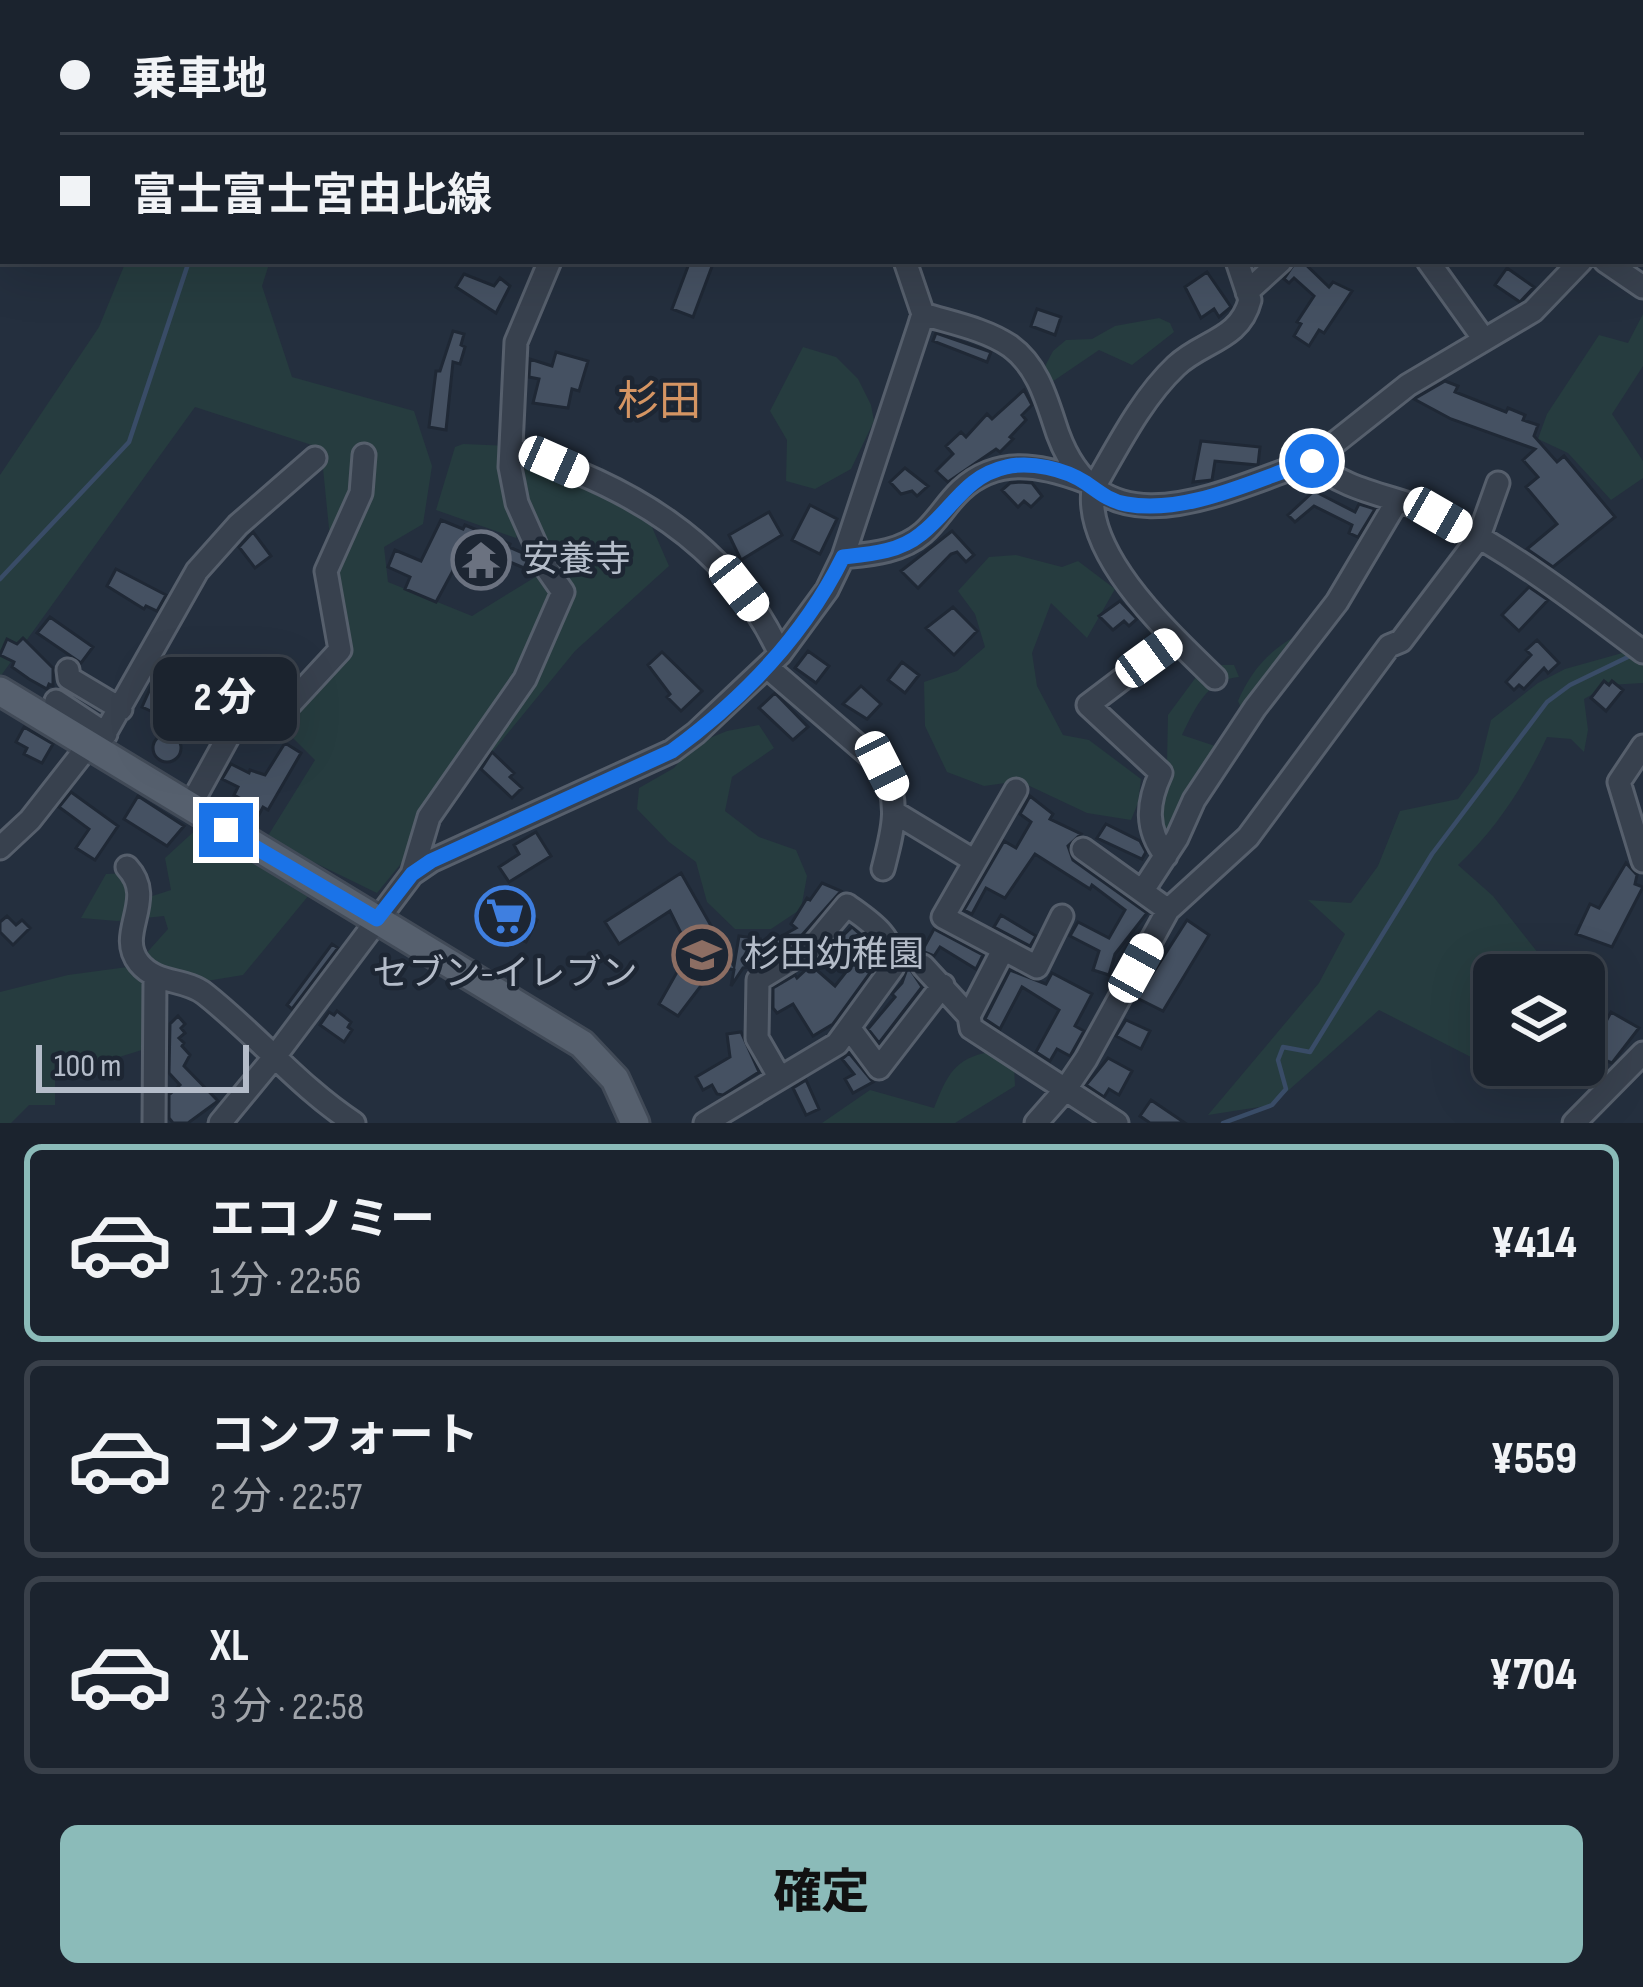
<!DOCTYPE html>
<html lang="ja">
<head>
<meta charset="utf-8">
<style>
  :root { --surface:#1b232e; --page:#282f3a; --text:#f1f3f6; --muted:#a0a4aa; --line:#39404a; --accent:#8bbbb9 }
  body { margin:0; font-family:"Sofia Sans Condensed","Noto Sans JP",sans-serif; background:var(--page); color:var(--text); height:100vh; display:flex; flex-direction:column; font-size:45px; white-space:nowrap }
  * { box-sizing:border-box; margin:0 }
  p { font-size:39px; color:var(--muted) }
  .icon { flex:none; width:66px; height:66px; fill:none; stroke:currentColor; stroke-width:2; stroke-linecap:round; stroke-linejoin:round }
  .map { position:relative; height:1123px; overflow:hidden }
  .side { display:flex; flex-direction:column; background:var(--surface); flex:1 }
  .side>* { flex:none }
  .guide { position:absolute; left:0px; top:0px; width:1644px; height:264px; box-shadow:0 12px 48px #0002,0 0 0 3px var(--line); display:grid; align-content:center; height:264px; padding:0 60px; background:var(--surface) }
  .fabs { position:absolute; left:1473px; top:954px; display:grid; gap:24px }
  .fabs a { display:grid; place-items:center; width:132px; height:132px; border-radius:18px; background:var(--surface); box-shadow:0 12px 48px #0002,0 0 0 3px var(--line); font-size:60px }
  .scale { position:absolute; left:36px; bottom:30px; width:213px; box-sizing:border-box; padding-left:12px; border:6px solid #b4bcc9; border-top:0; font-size:33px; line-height:42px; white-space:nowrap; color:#b4bcc9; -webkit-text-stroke:9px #1d2633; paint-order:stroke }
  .end { position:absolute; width:54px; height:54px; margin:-27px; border:15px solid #1a73e8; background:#fff; box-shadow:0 0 0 6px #fff }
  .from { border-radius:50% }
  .bubble { position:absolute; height:84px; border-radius:18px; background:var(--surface); box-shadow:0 12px 48px #0002,0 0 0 3px var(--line); font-size:39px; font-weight:800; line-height:84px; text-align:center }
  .car { position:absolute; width:36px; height:72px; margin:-36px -18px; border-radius:15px; box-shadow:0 0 9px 3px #0007; background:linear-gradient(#fff 24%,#345 0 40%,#fff 0 76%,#345 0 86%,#fff 0) }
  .guide b { display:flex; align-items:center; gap:42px; height:114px; font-size:45px }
  .guide b+b { border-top:3px solid var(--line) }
  .guide i { width:30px; height:30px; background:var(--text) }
  ul { padding:21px 0 0; list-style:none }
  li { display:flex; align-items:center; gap:36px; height:198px; margin:0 24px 18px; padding:0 36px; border:6px solid var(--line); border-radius:18px }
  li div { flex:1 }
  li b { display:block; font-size:45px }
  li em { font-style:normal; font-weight:800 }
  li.current { border-color:var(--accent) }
  li>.icon { width:108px; height:108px; stroke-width:1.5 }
  .button { display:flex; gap:24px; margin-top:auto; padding:24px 60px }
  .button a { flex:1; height:138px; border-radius:18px; background:var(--accent); color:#111; font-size:48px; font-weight:800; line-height:138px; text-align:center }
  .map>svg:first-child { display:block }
  .green { fill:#263c3f }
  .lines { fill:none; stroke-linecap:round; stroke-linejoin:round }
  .stream { stroke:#394c67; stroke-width:4.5 }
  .building { fill:#455162; stroke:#1f2835; stroke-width:3 }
  .minor-casing { stroke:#565f6c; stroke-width:27 }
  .major-casing { stroke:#414a57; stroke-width:33 }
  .minor { stroke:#38414e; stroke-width:21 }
  .major { stroke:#56606e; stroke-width:27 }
  .route { stroke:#1a73e8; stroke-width:15 }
  .labels { text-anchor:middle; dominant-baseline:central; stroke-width:9; stroke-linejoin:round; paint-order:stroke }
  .poi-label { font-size:36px; fill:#b4bcc9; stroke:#1d2633; text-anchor:start }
  .quarter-label { font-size:42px; fill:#d59563; stroke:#1d2633 }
</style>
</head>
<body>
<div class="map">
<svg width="1643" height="1123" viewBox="0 0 1643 1123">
  <rect width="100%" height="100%" fill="#242f3e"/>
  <path class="green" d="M126 261H270L262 286 292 377 414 411 432 466 423 524 384 547 388 582 472 616 537 576 524 464 641 502 669 566 575 651 377 893 266 839 315 760 277 722 340 639 321 448 195 407 0 677V475L99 327Z
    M1643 314V366L1612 414 1643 461V478L1611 500 1568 453 1538 439 1547 414 1599 335 1628 343Z
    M1159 318 1170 323 1174 332 1132 365 1099 350 1046 386 1043 370 1053 351 1066 340 1092 339 1115 326Z
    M803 347 836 357 858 379 871 405 874 421 851 469 815 489 786 481 787 440 770 411Z
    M463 444 512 446 522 522 516 538 436 510 455 447Z
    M1016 555 1062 567 1078 561 1115 589 1087 638 1051 603 1032 653 1037 686 1063 735 1089 740 1141 779 1138 803 1131 820 1087 813 1019 781 984 786 947 772 925 726 924 682 957 671 985 647 975 614 958 591 989 557Z
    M1296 636 1298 654 1174 839H1156L1155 789 1173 774 1167 762 1168 715 1205 665H1234L1239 677C1207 680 1195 708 1182 735L1215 746 1242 710 1238 701C1250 673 1268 651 1296 636Z
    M1633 650 1643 659V683L1609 685 1584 699 1588 730 1584 752 1571 739 1547 737C1524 786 1497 828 1458 865L1493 896 1546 963 1561 975H1494V1065H1525L1510 1077 1379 1010 1272 1105 1208 1115 1319 983 1345 934 1308 900 1351 903 1378 866 1400 811 1458 799 1478 772 1491 720 1538 683 1565 669Z
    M759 725 774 748 732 777 725 811 759 837 796 850 807 876 801 909 771 929H735L707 902 696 862 669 842 637 809 639 788 674 768 695 744 727 731Z
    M201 825 280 867 309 895 243 975 170 987 146 1024 145 1049 55 1077V1105H29L11 1123H0V992L68 975 135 966 168 929 164 916 117 921 81 918 106 874 126 873 140 900 171 890 165 858Z
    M990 1052 1014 1066 1015 1086 955 1123H822L870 1090 934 1108C947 1076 954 1058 990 1052Z"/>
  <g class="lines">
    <path class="stream" d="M316 3 317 0
      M0 579 129 442 189 261
      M1223 1123 1272 1105 1286 1089 1278 1060 1283 1047 1310 1052 1432 854 1547 702 1570 685 1632 655"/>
  </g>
  <path class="building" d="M690 261H714L693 317 672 309Z
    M1296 261H1302L1329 287 1333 282 1352 291 1324 333 1319 330 1309 346 1294 336 1301 324 1297 322 1314 296 1294 278 1289 283 1284 279Z
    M1507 268 1534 287 1520 302 1495 285Z
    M1207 272 1231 307 1219 317 1214 309 1201 318 1185 287Z
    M464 274 494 286 500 278 510 286 496 313 456 287Z
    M1037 309 1061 317 1055 335 1031 326Z
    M453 331 464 334 461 345 465 347 460 364 453 362 446 430 429 427 436 371H440Z
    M936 333 991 352 987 362 933 341Z
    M556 352 588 361 579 391 572 389 568 408 533 403 539 379 529 377 530 359 552 366Z
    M1445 381 1458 386 1455 392 1506 412 1508 408 1525 415 1523 420 1538 425 1534 436 1557 462 1564 456 1615 517 1553 567 1527 549 1557 524 1526 487 1538 477 1523 460 1535 449 1451 419 1414 399Z
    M1024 390 1032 405 1022 415 1026 420 1010 437 1013 439 1000 452 996 449 948 482 936 471 953 454 946 446 961 432 966 437 987 414 992 419Z
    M1201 441 1260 447 1258 465 1215 461 1212 480 1193 482Z
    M905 468 928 486 917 496 912 491 901 494 890 482Z
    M1020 482 1032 483 1042 496 1031 507 1024 501 1018 507 1002 490 1010 483Z
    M1314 491 1355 512 1359 504 1375 509 1358 537 1349 533 1352 525 1314 506 1295 522 1288 515Z
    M810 505 837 519 820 554 792 540Z
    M769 512 782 535 741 560 729 535Z
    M441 520 463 529 465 525 510 544 509 547 523 553 527 562 524 568 503 559 500 567 493 564 488 575 480 572 478 576 455 567 436 602 405 589 410 577 388 567 395 550 421 561Z
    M952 531 974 555 966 562 957 552 951 554 918 588 901 571Z
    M253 532 271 556 255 568 239 547Z
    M116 569 166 595 157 611 146 606 144 609 107 586Z
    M1529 587 1548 600 1519 631 1502 615Z
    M1120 601 1137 619 1129 626 1124 621 1113 630 1099 616Z
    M953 607 977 631 954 655 926 628Z
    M50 617 93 647 81 663 37 633Z
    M23 638 53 668V686L49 684 47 689 29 679 12 667 14 662 0 655 7 639 17 644Z
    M1537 640 1559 663 1548 673 1544 668 1524 689 1519 685 1514 690 1506 682 1531 655 1526 650Z
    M808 651 829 666 816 683 795 668Z
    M662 652 702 691 681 711 667 697 670 694 648 665Z
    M902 662 919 675 905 693 888 680Z
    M158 671 217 690 213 704 163 687 153 712 142 707Z
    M1604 681 1609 685 1612 681 1623 690 1606 711 1591 698Z
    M861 686 881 704 867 719 843 704Z
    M775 693 808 727 793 740 759 708Z
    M24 727 53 744 42 763 24 754 27 748 16 742Z
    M153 748a14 14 0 1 1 28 0a14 14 0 1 1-28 0Z
    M285 743 301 753 268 810 263 807 256 820 241 813 247 802 234 795 238 787 222 779 231 764 249 773 250 770 265 775Z
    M492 752 514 773 510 777 522 788 512 798 481 769Z
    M71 792 118 826 95 860 76 848 89 829 59 807Z
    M138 796 184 826 167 846 124 819Z
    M1030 796 1053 814 1050 819 1081 834 1068 846 1073 860 1147 913 1115 954 1109 975 1093 970 1099 951 1070 936 1078 922 1109 938 1125 910 1092 885 1090 889 1035 854 1005 898 986 888 972 914 964 910 1004 841 1016 848 1031 822 1020 814Z
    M1106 824 1140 841 1146 852 1142 859 1097 838Z
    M536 832 551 856 509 882 499 867 519 854 514 845Z
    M1626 863 1637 875 1635 884 1643 887 1612 947 1576 934 1590 904 1599 908Z
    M681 873 734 966 739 936 760 939 750 967 743 968 731 986 734 970 716 966 678 1016 659 1004 685 958 681 956 682 935 670 911 619 944 605 922Z
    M822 883 841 891 802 935 778 950 773 941 796 928 791 924 807 898 810 900Z
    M503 903 537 920 526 942 492 925Z
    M1001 915 1036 936 1030 946 994 927Z
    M7 916 16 925 22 920 30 928 13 945 0 932V922Z
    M1187 920 1209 935 1163 1011 1137 998Z
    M852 927 873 946 878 962 833 1024 813 1036 793 1004 777 1013 773 1008V988L795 975 797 978 811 965 835 986 853 963 830 948Z
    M934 929 983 955 976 969 940 947 934 956 922 951Z
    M332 944 338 948 292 1009 287 1005Z
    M908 966 922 987 879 1043 868 1029 895 997 892 994 902 983Z
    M1010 970 1046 984 1052 973 1092 994 1075 1026 1084 1031 1070 1056 1057 1049 1050 1061 1036 1052 1059 1010 1022 987 1000 1029 985 1019Z
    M337 1011 351 1022 348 1027 352 1030 344 1042 320 1025 329 1012 334 1015Z
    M1611 1012 1639 1028 1612 1063 1602 1059 1595 1076 1584 1075V1024L1600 1033Z
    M178 1016 185 1024 181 1028 185 1033 179 1038 184 1043 182 1046 190 1055 184 1066 218 1101 188 1123H173L169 1118V1095L180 1085 169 1073 170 1024Z
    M1126 1020 1150 1031 1141 1049 1116 1036Z
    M741 1032 759 1072 723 1095 717 1094 712 1085 703 1090 696 1077 730 1057 727 1034Z
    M849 1053 873 1082 853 1093 845 1079 854 1074 842 1059Z
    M1108 1058 1132 1071 1119 1095 1109 1089 1104 1097 1086 1085Z
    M806 1080 819 1109 806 1115 793 1088Z
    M1151 1100 1185 1123H1150L1140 1116Z"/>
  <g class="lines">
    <defs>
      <path id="minor" d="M501 0 502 3
        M1469 0 1471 3
        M606 3 608 0
        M810 3V0
        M0 21 3 14
        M0 149 3 150
        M0 245 3 241
        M1428 261 1483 338
        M1605 261 1643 287
        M1247 292 1281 261
        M923 314C952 323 985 329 1010 346 1039 367 1047 402 1058 434 1103 557 1223 491 1312 461 1347 493 1398 496 1440 516 1514 553 1578 603 1643 652
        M512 449C625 483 729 542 780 654
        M1312 461 1408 385 1533 311 1581 261
        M843 557C871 554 901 552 923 533 937 521 947 503 961 490 998 456 1041 465 1084 481
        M767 667 882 766C901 804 893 830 883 869
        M68 670 69 678 121 709
        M1215 678C1170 634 1084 556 1093 489 1117 448 1141 399 1176 366 1202 341 1240 340 1250 300L1237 261
        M56 701 106 734
        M1643 746 1619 782 1643 861
        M95 751 197 571 238 525 315 458
        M1016 790 943 917 1037 967 1062 916
        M189 808 233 728 255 714 291 703 340 650 326 571 361 493 364 455
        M897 814 973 860
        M0 848 30 820 88 746
        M1083 849 1168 910
        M1166 856C1145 829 1147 803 1161 773L1088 705 1175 639
        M127 867C158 900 115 933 139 963 157 985 185 978 205 994 257 1035 299 1087 354 1123
        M412 874 429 817 525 679 563 592 545 566 517 503 510 467 516 342 550 261
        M1143 890 1177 838 1194 800 1255 708 1337 602 1397 501
        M923 966 969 1016 971 1028 1117 1123
        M969 1016 1002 952
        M850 1029 879 1068 943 985
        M154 1123 155 978
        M220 1123 276 1055 412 874 431 861 672 751 696 733 780 654 827 590 843 557 919 327 923 314 905 261
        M705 1123 837 1044 893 967C895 936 869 921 847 905L812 947 758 980 757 1038 780 1078
        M1036 1123 1065 1090 1086 1059 1168 910 1248 837 1389 646 1401 641 1478 539 1498 483
        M1574 1123 1643 1053"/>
      <path id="major" d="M0 691 582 1044 615 1079 635 1123"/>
    </defs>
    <use href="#minor" class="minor-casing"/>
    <use href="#major" class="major-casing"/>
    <use href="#minor" class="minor"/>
    <use href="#major" class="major"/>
  </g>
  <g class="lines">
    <path class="route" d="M226 830 377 919 412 874 431 861 672 751C743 699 804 636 843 557 871 554 899 552 921 534 952 510 965 476 1006 467 1030 461 1065 469 1086 483 1099 492 1109 501 1126 504 1187 515 1254 480 1312 461"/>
  </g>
  <defs>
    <symbol id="temple-ring" viewBox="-11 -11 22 22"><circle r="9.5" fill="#1d2633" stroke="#6b7280" stroke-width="1.5"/><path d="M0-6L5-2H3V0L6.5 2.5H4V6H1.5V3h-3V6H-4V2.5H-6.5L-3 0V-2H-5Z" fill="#6b7280"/></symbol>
    <symbol id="supermarket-ring" viewBox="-11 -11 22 22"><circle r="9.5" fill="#1d2633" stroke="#3f7fe0" stroke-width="1.5"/><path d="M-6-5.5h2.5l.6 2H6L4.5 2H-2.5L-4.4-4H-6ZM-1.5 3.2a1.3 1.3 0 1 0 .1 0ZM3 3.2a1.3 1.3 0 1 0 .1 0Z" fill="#3f7fe0"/></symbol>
    <symbol id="school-ring" viewBox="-11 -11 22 22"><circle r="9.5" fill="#1d2633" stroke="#8d6e63" stroke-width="1.5"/><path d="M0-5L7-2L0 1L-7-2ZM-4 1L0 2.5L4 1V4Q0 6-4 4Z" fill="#8d6e63"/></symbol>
  </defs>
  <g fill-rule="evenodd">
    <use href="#temple-ring" x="448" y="527" width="66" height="66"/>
    <use href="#supermarket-ring" x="472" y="883" width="66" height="66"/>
    <use href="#school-ring" x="669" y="922" width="66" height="66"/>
  </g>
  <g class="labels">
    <g class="poi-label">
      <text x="523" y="560">安養寺</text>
      <text x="744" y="955">杉田幼稚園</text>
      <text x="505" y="974" text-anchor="middle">セブン-イレブン</text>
    </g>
    <g class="quarter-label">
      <text x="659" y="402">杉田</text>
    </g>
  </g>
</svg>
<div class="fabs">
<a><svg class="icon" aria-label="layers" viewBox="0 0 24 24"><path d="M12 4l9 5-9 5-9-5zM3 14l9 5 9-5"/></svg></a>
</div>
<div class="scale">100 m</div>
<i class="end from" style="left:1312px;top:461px"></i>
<i class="end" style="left:226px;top:830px"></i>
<div class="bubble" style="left:153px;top:657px;width:144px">2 分</div>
<i class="car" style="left:554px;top:462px;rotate:114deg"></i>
<i class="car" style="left:1438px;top:515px;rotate:120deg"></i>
<i class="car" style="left:739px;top:588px;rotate:142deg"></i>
<i class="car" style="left:1149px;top:658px;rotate:54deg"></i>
<i class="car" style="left:882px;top:766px;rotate:153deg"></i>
<i class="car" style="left:1136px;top:968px;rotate:29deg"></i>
<div class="guide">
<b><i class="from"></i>乗車地</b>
<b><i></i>富士富士宮由比線</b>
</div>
</div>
<section class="side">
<ul>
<li class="current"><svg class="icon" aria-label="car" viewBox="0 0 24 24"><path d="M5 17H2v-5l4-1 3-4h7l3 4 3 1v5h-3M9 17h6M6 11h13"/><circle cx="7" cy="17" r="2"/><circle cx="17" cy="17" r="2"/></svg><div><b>エコノミー</b><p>1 分 · 22:56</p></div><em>¥414</em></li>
<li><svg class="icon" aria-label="car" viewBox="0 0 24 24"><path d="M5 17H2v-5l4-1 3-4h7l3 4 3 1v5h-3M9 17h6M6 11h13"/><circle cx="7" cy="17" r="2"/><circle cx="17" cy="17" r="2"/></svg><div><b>コンフォート</b><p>2 分 · 22:57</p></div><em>¥559</em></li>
<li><svg class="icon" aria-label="car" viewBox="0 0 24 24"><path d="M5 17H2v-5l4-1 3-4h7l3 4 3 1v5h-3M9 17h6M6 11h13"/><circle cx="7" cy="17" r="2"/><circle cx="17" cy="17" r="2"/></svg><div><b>XL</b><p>3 分 · 22:58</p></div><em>¥704</em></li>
</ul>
<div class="button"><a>確定</a></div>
</section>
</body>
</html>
